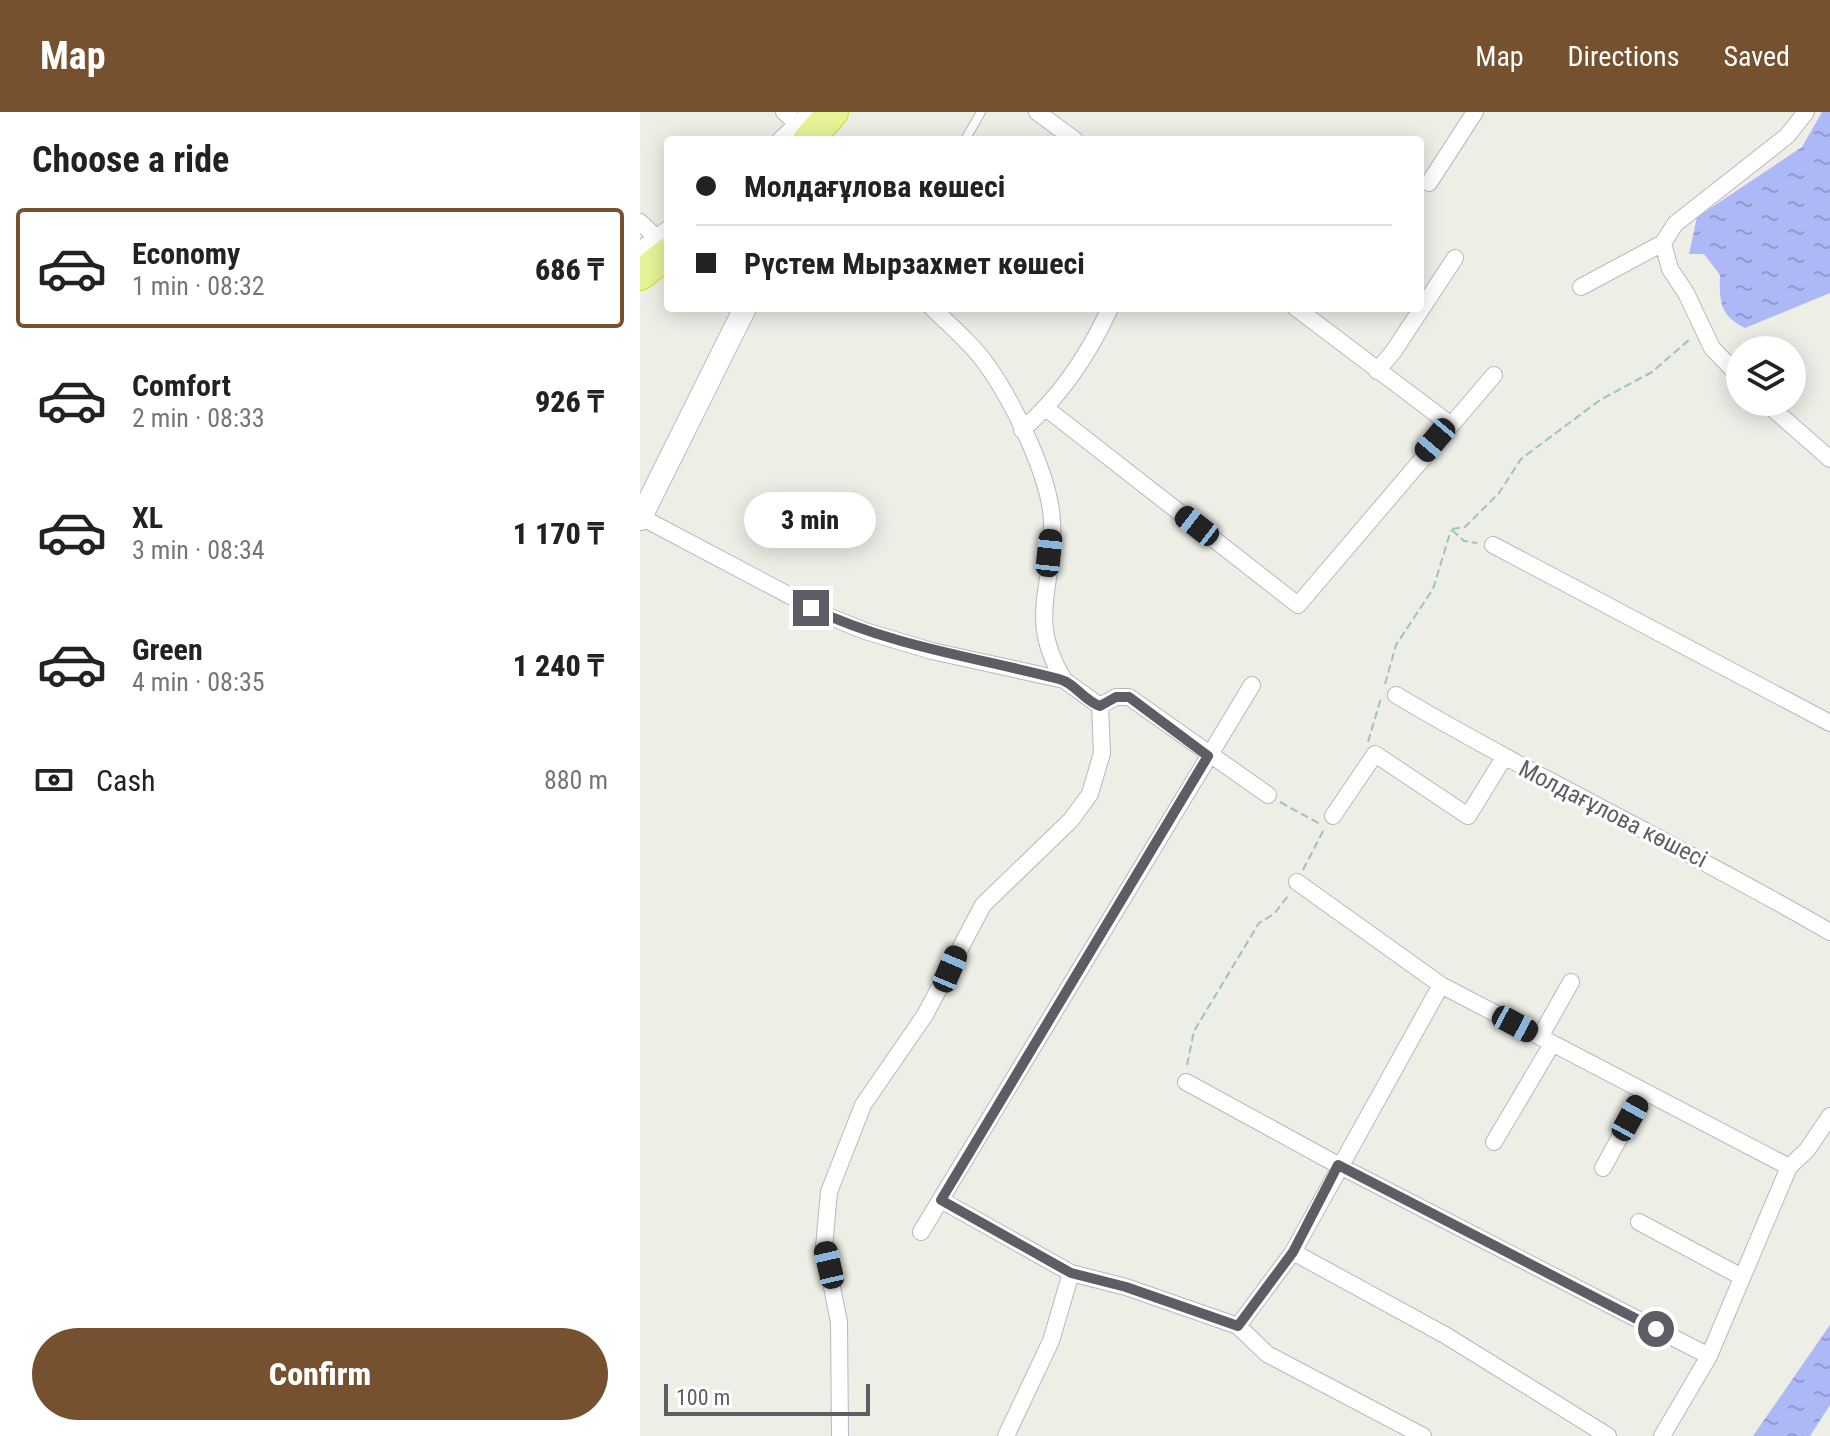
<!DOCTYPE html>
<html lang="en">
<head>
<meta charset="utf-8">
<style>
  :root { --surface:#fff; --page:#f2f2f2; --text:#222; --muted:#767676; --line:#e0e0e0; --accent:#755130 }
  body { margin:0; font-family:"Roboto Condensed",sans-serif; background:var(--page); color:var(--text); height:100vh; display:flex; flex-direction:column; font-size:30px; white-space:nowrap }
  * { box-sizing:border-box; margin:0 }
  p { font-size:26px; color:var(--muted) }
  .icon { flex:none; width:44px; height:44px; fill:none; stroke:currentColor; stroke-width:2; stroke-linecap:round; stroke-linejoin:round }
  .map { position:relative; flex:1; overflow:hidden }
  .panel { display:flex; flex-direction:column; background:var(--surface); width:640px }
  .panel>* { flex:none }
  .banner { position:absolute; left:24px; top:24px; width:760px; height:176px; border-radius:8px; box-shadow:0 4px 20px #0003; display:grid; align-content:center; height:176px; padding:0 32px; background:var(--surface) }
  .tools { position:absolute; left:1086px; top:224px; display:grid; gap:16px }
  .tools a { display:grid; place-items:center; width:80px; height:80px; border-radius:50%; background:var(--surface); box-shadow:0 4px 20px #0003; font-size:40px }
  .scale { position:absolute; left:24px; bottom:20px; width:206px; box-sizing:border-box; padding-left:8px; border:4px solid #5d5e65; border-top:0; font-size:22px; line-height:28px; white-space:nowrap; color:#5d5e65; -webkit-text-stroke:6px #fff; paint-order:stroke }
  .end { position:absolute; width:36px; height:36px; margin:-18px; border:10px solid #5d5e65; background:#fff; box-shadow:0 0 0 4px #fff }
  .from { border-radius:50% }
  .bubble { position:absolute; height:56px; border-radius:28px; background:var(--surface); box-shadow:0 4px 20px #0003; font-size:26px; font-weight:800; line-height:56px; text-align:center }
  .car { position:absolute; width:24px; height:48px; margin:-24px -12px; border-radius:10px; box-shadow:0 0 6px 2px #0007; background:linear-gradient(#222 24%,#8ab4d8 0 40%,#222 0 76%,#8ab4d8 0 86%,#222 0) }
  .banner b { display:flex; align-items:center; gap:28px; height:76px; font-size:30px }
  .banner b+b { border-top:2px solid var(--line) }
  .banner i { width:20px; height:20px; background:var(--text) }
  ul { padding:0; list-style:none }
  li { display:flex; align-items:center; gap:24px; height:120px; margin:0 16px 12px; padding:0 16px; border:4px solid transparent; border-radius:8px }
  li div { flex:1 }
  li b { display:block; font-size:30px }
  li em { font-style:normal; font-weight:800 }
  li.current { border-color:var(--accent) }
  li>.icon { width:72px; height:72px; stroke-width:1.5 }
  h2 { padding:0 32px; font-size:36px; line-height:96px }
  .pay { display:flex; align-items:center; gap:20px; height:88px; padding:0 32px; font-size:30px }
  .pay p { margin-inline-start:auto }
  .cta { display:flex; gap:16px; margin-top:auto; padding:16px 32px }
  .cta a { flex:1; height:92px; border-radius:48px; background:var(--accent); color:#fff; font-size:32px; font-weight:800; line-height:92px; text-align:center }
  header { display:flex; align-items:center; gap:48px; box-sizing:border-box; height:112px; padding:0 40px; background:var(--accent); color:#fff }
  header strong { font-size:38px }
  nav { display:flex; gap:44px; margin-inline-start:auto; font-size:28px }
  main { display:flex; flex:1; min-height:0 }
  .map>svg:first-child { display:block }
  .water { fill:url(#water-ripples) }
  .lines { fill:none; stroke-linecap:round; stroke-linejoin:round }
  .lane-casing { stroke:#b8b8be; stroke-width:10 }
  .street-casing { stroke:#b8b8be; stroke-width:18 }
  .secondary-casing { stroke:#b9b9c0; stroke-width:24 }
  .highway-casing { stroke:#cedf15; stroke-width:32 }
  .path { stroke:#9ec3b8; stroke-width:2; stroke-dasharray:8 4; stroke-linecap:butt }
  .lane { stroke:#fff; stroke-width:8 }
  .street { stroke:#fff; stroke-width:16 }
  .secondary { stroke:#fff; stroke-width:22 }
  .highway { stroke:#e6f398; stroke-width:30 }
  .route { stroke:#5d5e65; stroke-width:10 }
  .labels { text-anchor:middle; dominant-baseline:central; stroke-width:6; stroke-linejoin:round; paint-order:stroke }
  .street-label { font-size:24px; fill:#5d5e65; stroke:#fff }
</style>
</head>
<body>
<header>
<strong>Map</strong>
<nav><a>Map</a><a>Directions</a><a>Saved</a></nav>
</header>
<main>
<section class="panel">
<h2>Choose a ride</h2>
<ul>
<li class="current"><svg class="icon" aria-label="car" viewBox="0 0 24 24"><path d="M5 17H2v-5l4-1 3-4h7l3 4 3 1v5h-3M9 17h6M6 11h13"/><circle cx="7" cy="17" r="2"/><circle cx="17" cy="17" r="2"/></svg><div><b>Economy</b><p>1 min · 08:32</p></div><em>686 ₸</em></li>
<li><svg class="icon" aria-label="car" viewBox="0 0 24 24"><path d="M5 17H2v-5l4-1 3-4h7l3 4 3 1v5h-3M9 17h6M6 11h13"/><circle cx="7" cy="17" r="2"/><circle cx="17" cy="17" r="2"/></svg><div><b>Comfort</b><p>2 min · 08:33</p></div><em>926 ₸</em></li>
<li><svg class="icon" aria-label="car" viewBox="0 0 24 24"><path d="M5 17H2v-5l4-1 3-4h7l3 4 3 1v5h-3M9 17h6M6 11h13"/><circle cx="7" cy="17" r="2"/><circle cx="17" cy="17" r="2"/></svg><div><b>XL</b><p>3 min · 08:34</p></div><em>1 170 ₸</em></li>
<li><svg class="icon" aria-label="car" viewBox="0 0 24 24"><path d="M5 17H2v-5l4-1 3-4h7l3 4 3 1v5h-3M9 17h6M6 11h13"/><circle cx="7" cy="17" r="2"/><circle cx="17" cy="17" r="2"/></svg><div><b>Green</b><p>4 min · 08:35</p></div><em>1 240 ₸</em></li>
</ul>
<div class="pay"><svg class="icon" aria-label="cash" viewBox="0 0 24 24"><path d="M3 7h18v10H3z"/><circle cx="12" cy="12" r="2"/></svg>Cash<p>880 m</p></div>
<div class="cta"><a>Confirm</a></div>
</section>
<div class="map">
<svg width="1190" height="1324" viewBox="0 0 1190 1324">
  <defs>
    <pattern id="water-ripples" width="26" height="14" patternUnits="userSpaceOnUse" patternTransform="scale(2)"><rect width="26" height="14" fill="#adb9f7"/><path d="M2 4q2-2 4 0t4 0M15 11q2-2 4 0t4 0" fill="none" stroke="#909acc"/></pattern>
  </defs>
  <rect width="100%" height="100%" fill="#edeee6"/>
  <path class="water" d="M1182 0H1190V181L1105 216C1080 204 1079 189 1080 163L1064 142H1049L1057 105 1162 35Z
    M1190 1213V1293L1170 1324H1113Z"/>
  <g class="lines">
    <defs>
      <path id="lane" d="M325 28 341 0"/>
      <path id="street" d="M144 0 159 13
        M397 0 435 28
        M140 28 170 0
        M789 71 835 0
        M0 110 17 126
        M1023 131 1030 157 1046 181 1072 236 1100 265
        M0 138 28 117
        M941 175 1023 131 1035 112 1147 24 1166 0
        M292 196C311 214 332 232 347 253 373 290 410 364 412 409 416 473 385 505 424 568
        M656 196 811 313
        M737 259 753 240 815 146
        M1125 290 1190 347
        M407 297 658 493 854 263
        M382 318C420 285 449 242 470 196
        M1 405 188 504 225 519 292 539 424 568 460 594 476 585H489L628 683
        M853 433 1190 611
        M756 583C898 667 1047 737 1190 820
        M693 704 735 642 828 704 863 647
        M657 770 801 873 1149 1055
        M900 925 931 870
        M546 970 698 1053 1069 1244
        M854 1030 912 932
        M963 1056 1004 981
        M301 1088 431 1161 486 1175 598 1214 627 1242 783 1324
        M999 1110 1102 1165
        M281 1120 612 573
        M653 1140 805 1223 968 1324
        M598 1214 653 1140 801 873
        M200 1324 199 1210 184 1135 189 1080 223 993 285 903 343 793 431 708 450 682 462 641 460 594
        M366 1324 411 1229 431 1161
        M1022 1324 1069 1244 1149 1055 1167 1038 1190 1004"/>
      <path id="secondary" d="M0 407 105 196"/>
      <path id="highway" d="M168 28 193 0
        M0 163 28 141"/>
    </defs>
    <use href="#lane" class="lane-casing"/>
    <use href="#street" class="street-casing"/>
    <use href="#secondary" class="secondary-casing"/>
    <use href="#highway" class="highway-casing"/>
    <path class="path" d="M812 417 825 415 859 381 881 347 960 288 1012 260 1050 227
      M812 418 824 429 837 431
      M745 572 756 533 793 477 811 418
      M728 630 741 586
      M640 690 680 712
      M663 758 684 717
      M547 953 554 919 619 811 634 802 648 784"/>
    <use href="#lane" class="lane"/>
    <use href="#street" class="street"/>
    <use href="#secondary" class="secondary"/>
    <use href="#highway" class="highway"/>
  </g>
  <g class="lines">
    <path class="route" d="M171 496C251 534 335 545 419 567 435 571 444 589 460 594L476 585H489L568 644 301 1088 431 1161 486 1175 598 1214 653 1140 698 1053 1016 1217"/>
  </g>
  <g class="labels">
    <g class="street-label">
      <text transform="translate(973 702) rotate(27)">Молдағұлова көшесі</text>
    </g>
  </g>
</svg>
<div class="tools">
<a><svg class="icon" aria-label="layers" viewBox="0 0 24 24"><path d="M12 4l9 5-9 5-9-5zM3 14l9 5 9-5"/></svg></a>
</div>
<div class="scale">100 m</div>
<i class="end from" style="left:1016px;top:1217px"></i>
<i class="end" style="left:171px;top:496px"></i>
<div class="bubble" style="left:104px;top:380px;width:132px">3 min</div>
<i class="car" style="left:795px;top:328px;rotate:220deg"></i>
<i class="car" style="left:557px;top:414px;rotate:308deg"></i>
<i class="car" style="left:409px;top:441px;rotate:6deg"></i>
<i class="car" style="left:310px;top:857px;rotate:23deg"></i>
<i class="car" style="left:875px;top:912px;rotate:118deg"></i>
<i class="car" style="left:990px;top:1006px;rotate:29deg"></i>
<i class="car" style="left:189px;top:1153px;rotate:347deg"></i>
<div class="banner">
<b><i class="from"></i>Молдағұлова көшесі</b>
<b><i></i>Рүстем Мырзахмет көшесі</b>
</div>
</div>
</main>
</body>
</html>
